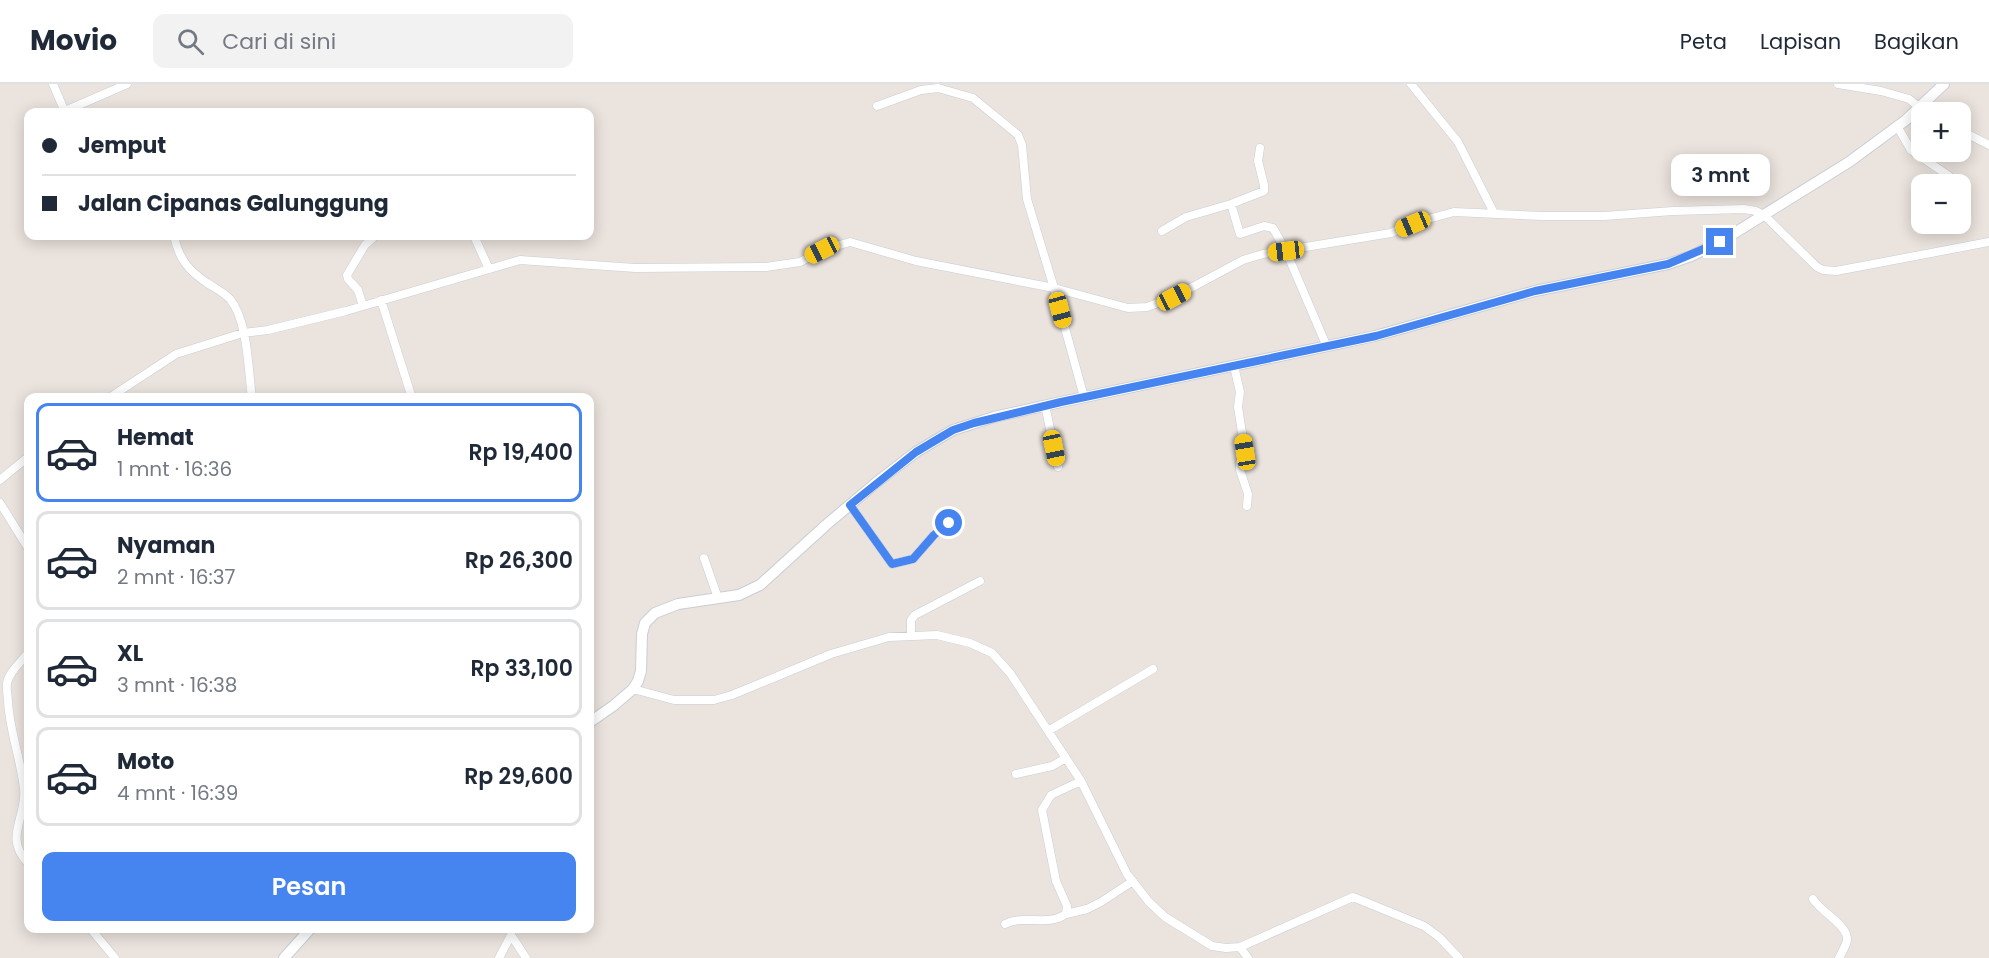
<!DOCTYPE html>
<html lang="id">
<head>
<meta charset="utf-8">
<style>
  :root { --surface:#fff; --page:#f2f2f3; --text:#1f2937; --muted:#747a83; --line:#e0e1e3; --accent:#4684f0 }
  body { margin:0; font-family:Poppins,sans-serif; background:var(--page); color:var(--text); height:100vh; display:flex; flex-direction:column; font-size:22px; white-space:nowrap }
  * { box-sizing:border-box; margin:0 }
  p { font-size:20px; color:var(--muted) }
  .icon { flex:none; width:33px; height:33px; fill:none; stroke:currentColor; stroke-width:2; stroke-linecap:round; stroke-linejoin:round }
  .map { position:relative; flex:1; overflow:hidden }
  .drawer { position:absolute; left:24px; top:309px; width:570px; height:540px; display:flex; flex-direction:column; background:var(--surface); border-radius:12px; box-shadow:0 3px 15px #0003 }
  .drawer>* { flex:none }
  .guide { position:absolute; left:24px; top:24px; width:570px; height:132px; border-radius:12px; box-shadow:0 3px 15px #0003; display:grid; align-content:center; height:132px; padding:0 18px; background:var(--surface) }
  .fabs { position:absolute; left:1911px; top:18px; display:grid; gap:12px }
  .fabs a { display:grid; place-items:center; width:60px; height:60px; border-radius:12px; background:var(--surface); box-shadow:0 3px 15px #0003; font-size:30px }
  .end { position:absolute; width:27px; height:27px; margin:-14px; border:8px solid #4684f0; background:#fff; box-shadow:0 0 0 3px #fff }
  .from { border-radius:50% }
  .bubble { position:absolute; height:42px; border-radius:12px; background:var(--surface); box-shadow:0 3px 15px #0003; font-size:20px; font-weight:600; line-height:42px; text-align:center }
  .car { position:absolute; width:18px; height:36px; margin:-18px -9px; border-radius:8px; box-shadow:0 0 4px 2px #0007; background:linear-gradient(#f5c518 24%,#345 0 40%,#f5c518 0 76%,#345 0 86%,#f5c518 0) }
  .guide b { display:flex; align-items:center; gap:21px; height:57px; font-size:22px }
  .guide b+b { border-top:2px solid var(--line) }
  .guide i { width:15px; height:15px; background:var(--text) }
  ul { padding:10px 0 0; list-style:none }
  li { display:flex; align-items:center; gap:18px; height:99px; margin:0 12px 9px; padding:0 6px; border:3px solid var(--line); border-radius:12px }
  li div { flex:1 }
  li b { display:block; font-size:22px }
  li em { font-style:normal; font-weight:600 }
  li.active { border-color:var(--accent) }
  li>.icon { width:54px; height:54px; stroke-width:1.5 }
  .action { display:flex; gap:12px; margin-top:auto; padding:12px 18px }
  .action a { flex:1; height:69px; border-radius:12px; background:var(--accent); color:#fff; font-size:24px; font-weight:600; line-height:69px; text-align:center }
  header { display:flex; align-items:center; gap:36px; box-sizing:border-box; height:84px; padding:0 30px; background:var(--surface); border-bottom:2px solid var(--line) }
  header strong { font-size:28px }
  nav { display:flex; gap:33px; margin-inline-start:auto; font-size:21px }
  .search { width:420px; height:54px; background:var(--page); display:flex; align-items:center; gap:15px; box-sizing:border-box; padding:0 21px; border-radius:12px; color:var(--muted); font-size:22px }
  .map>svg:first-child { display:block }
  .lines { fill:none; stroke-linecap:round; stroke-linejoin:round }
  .street-casing { stroke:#c8ced7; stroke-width:9 }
  .secondary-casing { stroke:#c8ced7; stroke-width:12 }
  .street { stroke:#fff; stroke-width:8 }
  .secondary { stroke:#fff; stroke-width:10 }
  .route { stroke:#4684f0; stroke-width:8 }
</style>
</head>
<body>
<header>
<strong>Movio</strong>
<div class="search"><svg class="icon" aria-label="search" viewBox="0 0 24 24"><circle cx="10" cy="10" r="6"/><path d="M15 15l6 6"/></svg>Cari di sini</div>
<nav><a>Peta</a><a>Lapisan</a><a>Bagikan</a></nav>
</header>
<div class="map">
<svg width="1989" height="874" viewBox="0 0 1989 874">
  <rect width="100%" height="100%" fill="#ebe3dd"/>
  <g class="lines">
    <defs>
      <path id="street" d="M53 0 65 28
        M1411 0 1458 58 1494 129
        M1838 0 1881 7 1909 15 1920 24
        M877 22 921 6 938 4 973 14 1018 51 1022 61 1027 115 1054 204 1084 313
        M65 27 127 0
        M1897 42 1911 66 1949 92
        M1960 46 1989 61
        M1231 120 1264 107V101L1258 77 1260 64
        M1162 147 1186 133 1231 120 1240 150 1264 142 1273 144 1286 167 1327 263
        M174 152C179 175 188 186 207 199 215 204 223 208 230 215 248 237 248 285 252 314
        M474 152 489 185
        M381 216 412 314
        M363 222 358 206 348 195 347 191 365 161 375 152
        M1234 282 1240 308 1238 323 1245 368 1240 378V386L1248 410 1247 422
        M109 314 176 270 243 249 268 246 346 227 520 176 635 184 766 183 800 178 822 166 850 158 916 177 1054 204 1128 224 1147 223 1174 213 1243 176 1263 170 1391 149 1413 139 1454 128 1543 132H1604L1673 127 1744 125 1756 127 1764 131 1817 183 1823 186 1836 187 1989 158
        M1045 321 1058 383
        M0 396 28 373
        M0 419 28 464
        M850 421 892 480 913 475 934 451 949 439
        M704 474 718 514
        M911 552V536L915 531 980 497
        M28 569C21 578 9 588 7 599 6 605 8 612 8 618 10 648 21 676 24 705 27 734 3 753 28 779
        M633 605 674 616H714L732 611 831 570 889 553 937 551 970 559 992 569 1010 589 1081 697 1127 790 1149 818 1165 833 1212 862 1226 864 1240 863 1353 813 1424 842 1439 853 1459 874
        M1048 647 1153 585
        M1016 690 1052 682 1066 674
        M1813 815C1821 828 1848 841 1847 856 1846 862 1842 868 1839 874
        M1066 830 1087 825 1101 818 1133 797
        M1005 840C1025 830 1047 843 1066 830L1067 822 1056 797 1042 726 1051 711 1081 697
        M90 844 115 874
        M511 851 526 874
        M1240 863 1248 874
        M499 874 511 851 512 844"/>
      <path id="secondary" d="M590 638 613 622 633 605 638 597 641 587 642 550 645 539 655 529 678 520 739 511 760 501 826 441 877 398 916 368 953 346 994 333 1061 318 1375 252 1535 207 1668 180 1691 172 1720 158 1849 78 1906 36 1944 0
        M284 874 311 844"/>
    </defs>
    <use href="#street" class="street-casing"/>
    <use href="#secondary" class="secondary-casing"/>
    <use href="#street" class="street"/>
    <use href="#secondary" class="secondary"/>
  </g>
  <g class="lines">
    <path class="route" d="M949 439 934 451 913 475 892 480 850 421 916 368 953 346 974 339 1061 318 1376 252 1535 207 1668 180 1720 158"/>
  </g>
</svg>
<div class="fabs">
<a>+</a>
<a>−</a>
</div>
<i class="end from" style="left:949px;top:439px"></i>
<i class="end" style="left:1720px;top:158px"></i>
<div class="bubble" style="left:1671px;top:70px;width:99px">3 mnt</div>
<i class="car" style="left:1413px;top:140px;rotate:247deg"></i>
<i class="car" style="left:822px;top:166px;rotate:243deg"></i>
<i class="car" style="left:1286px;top:167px;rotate:263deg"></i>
<i class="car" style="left:1174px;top:213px;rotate:62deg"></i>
<i class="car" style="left:1060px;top:226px;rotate:165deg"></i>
<i class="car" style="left:1054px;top:364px;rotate:168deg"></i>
<i class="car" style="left:1245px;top:368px;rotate:351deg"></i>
<div class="guide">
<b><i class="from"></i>Jemput</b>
<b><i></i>Jalan Cipanas Galunggung</b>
</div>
<section class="drawer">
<ul>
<li class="active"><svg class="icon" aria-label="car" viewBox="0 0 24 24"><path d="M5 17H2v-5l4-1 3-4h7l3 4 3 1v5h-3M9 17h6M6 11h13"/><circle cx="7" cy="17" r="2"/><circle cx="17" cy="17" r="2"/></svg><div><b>Hemat</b><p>1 mnt · 16:36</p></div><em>Rp 19,400</em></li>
<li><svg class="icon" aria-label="car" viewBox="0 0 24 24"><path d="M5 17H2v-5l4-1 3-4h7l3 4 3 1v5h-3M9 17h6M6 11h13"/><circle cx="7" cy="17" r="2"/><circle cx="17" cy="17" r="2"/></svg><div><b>Nyaman</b><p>2 mnt · 16:37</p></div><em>Rp 26,300</em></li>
<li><svg class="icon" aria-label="car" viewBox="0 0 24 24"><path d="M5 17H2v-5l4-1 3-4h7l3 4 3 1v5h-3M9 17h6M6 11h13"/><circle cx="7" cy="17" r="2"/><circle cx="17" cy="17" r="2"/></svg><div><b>XL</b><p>3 mnt · 16:38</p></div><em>Rp 33,100</em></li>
<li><svg class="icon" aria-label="car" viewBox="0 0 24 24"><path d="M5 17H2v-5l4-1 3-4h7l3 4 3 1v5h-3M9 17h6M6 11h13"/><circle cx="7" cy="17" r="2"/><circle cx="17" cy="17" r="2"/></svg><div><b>Moto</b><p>4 mnt · 16:39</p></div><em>Rp 29,600</em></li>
</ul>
<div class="action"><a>Pesan</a></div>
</section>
</div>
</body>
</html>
